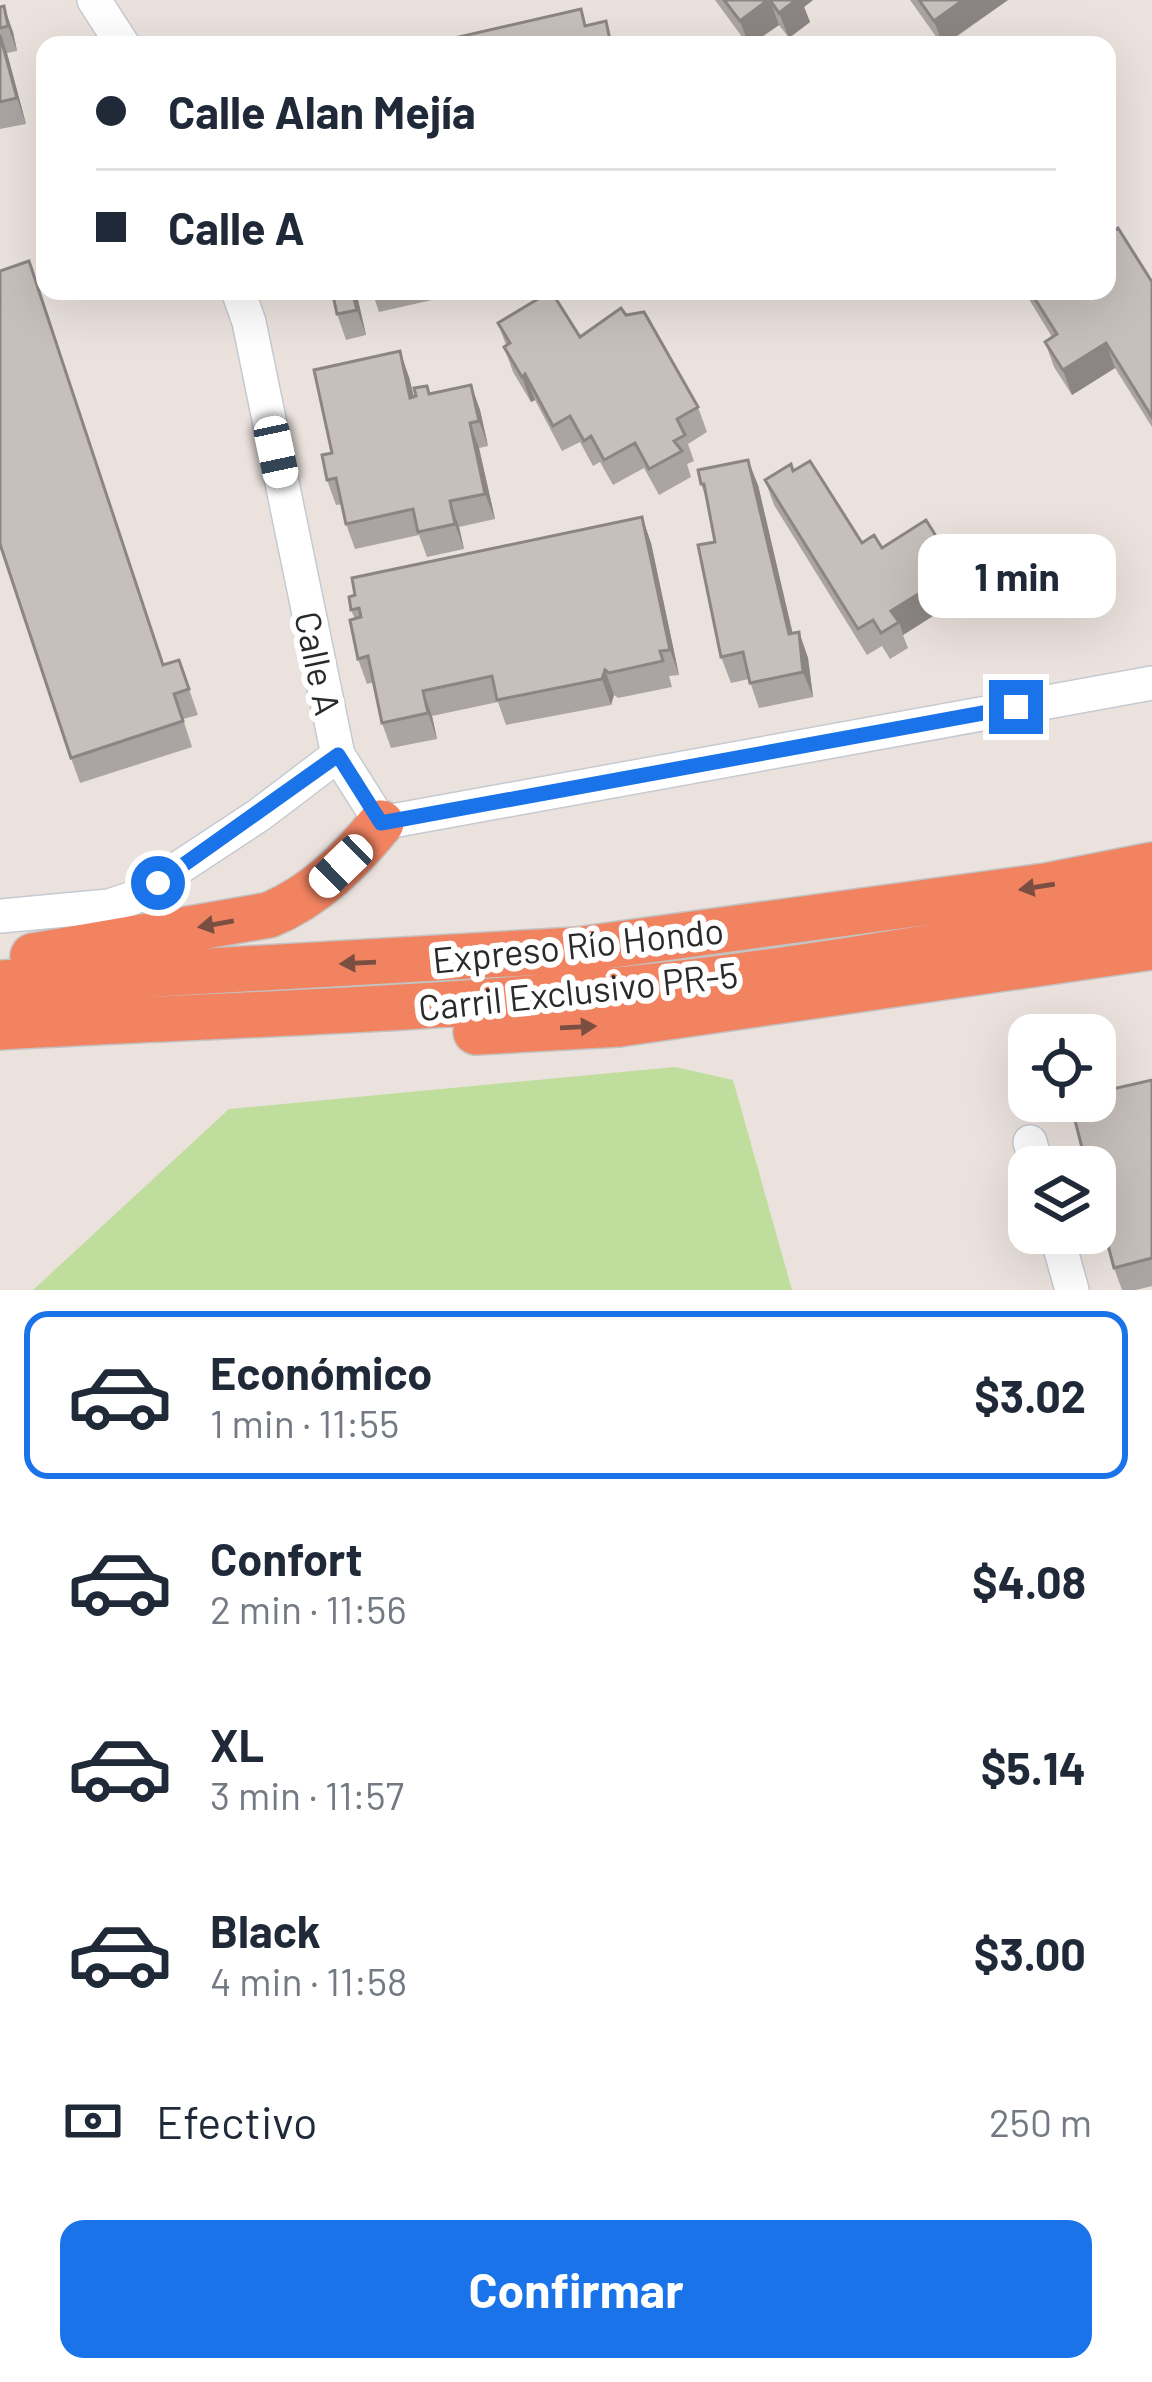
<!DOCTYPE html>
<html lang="es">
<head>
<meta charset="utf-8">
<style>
  :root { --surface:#fff; --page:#f2f2f3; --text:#1f2937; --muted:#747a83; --line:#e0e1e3; --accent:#1a73e8 }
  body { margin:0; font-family:Barlow,sans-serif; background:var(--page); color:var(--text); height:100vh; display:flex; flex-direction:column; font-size:45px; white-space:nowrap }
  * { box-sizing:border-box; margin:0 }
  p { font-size:39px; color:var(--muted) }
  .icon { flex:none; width:66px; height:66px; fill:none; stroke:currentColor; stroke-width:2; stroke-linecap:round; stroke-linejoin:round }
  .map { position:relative; height:1290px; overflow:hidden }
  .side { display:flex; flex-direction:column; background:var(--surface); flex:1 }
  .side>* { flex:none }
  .banner { position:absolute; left:36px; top:36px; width:1080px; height:264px; border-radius:24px; box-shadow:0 12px 48px #0002; display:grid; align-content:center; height:264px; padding:0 60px; background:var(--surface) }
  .controls { position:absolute; left:1008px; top:1014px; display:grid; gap:24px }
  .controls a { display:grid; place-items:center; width:108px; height:108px; border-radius:24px; background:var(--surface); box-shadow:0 12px 48px #0002; font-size:60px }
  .end { position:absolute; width:54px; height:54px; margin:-27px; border:15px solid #1a73e8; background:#fff; box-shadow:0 0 0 6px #fff }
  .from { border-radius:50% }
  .bubble { position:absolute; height:84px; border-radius:24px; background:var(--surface); box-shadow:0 12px 48px #0002; font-size:39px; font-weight:700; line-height:84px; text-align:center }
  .car { position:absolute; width:36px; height:72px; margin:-36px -18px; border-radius:15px; box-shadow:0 0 9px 3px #0007; background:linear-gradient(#fff 24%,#345 0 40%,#fff 0 76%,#345 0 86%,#fff 0) }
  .banner b { display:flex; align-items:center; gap:42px; height:114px; font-size:45px }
  .banner b+b { border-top:3px solid var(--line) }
  .banner i { width:30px; height:30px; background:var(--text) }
  ul { padding:21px 0 0; list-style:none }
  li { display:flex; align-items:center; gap:36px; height:168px; margin:0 24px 18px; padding:0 36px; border:6px solid transparent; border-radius:24px }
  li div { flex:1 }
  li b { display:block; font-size:45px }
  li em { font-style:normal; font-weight:700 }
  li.active { border-color:var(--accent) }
  li>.icon { width:108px; height:108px; stroke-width:1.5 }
  .pay { display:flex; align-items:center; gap:30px; height:132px; padding:0 60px; font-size:45px }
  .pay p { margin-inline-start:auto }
  .primary-button { display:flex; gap:24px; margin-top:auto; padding:24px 60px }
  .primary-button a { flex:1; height:138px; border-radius:24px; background:var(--accent); color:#fff; font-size:48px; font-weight:700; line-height:138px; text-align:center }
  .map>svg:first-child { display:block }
  .green { fill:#bfdd9d }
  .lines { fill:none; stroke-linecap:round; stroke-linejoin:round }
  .minor-casing { stroke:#c5cad2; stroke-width:36 }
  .highway-casing { stroke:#c3c3c3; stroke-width:48 }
  .minor { stroke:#fff; stroke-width:33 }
  .highway { stroke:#f18361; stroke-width:45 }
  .wall { fill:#aaa4a2 }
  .shaded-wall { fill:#8b8684 }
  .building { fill:#c6bfbc; stroke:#8b8684; stroke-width:3 }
  .oneway { fill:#7a4e40 }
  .route { stroke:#1a73e8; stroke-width:15 }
  .labels { text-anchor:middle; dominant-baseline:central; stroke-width:12; stroke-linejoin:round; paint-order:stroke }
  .street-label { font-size:36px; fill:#2a2a2a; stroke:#fff }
</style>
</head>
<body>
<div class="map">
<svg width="1152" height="1290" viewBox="0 0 1152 1290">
  <rect width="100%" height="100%" fill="#ebe2dd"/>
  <path class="green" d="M675 1067 733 1080 792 1290H33L229 1109Z"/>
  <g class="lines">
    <defs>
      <path id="minor" d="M94 0 123 45
        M238 291 249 322 338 755 381 823 1152 683
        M0 916 109 906 133 898 259 815 338 755
        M1030 1142 1037 1167
        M1056 1233 1072 1290"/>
      <path id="highway" d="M33 956 269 915C315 896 350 861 381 823
        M0 983 576 950 1045 886 1152 865
        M0 1027C210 1015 420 1011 629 989 804 971 978 939 1152 910
        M476 1032 619 1024 1152 947"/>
    </defs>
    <use href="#minor" class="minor-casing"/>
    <use href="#highway" class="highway-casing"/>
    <use href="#minor" class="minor"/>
    <use href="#highway" class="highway"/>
  </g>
  <path class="wall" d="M715 0H813L804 7 810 22 789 38 779 25 751 45H748Z
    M910 0H1008L945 45H942Z
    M0 7 13 32 17 51 7 53 26 124 0 129Z
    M1152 282V427L1115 368 1072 395 1054 367 1045 342 1052 337 1024 291H1107Z
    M356 291 366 335 346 340 337 314Z
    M372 291H430L432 300 379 312Z
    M498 323 580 337 698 407 707 432 688 444 694 461 687 464 691 477 659 495 644 468 613 485 600 462 593 466 580 442 562 451 535 400 531 402 513 372 504 347 506 345Z
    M409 377 414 397 471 385 480 410 488 446 479 448 495 519 459 527 464 549 427 557 419 535 355 549 346 524 342 504 336 505 327 480 332 453Z
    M793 471 862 543 882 548 966 595 903 635 908 648 890 659 882 646 867 655 774 505 765 480Z
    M701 484 758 485 792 633 799 632 808 658 813 697 759 708 749 679 731 683 721 657 715 542 708 503Z
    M642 517 651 543 679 675 669 676 672 687 618 698 614 695 611 705 506 725 498 702 432 716 437 739 391 748 382 723 374 682 367 684 358 659 355 619 351 610Z
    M179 660 198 715 183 719 192 747 80 783 71 758 164 665Z
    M1152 1080V1286L1136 1290H1122L1114 1268Z"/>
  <path class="shaded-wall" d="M770 0 779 25 749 45 740 21Z
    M796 0H813L804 7 810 22 789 38 779 13Z
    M963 0H1008L943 45 934 21Z
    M4 6 13 32 17 51 8 26Z
    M0 33 7 53 26 124 17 98Z
    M352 291H356L366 335 357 310Z
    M1106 343 1115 368 1072 395 1063 370Z
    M400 351 409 377 420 423 410 398Z
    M525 374 535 400 531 402 522 377Z
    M471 385 480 410 488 446 479 421Z
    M470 423 479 448 495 519 485 494Z
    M748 460 758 485 799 660 789 634Z
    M450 501 459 527 464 549 455 524Z
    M642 517 651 543 679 675 670 650Z
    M957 570 966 595 903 635 899 622 891 611Z
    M799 632 808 658 813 697 803 672Z
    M605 670 614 695 611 705 602 679Z
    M423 691 432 716 437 739 428 713Z"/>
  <path class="building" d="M724 0H768L740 21Z
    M770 0H796L779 13Z
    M919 0H963L934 21Z
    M4 6 8 26 0 28V7Z
    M581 9 585 26 606 21 611 45H424Z
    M0 35 17 98 0 102Z
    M1118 228 1152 282V417L1106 343 1063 370 1045 342 1057 334 1030 291H1107V235Z
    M29 261 163 665 179 660 189 689 174 694 183 721 71 758 0 544V271Z
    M332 291H352L357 310 337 314Z
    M551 291 580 337 621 308 626 315 644 312 698 407 677 419 685 435 674 441 682 451 649 469 635 443 604 460 591 436 584 441 570 416 553 426 525 374 522 377 504 347 510 343 498 323Z
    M400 351 410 398 416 396 414 388 427 386 429 394 471 385 479 421 470 423 485 494 450 501 455 524 418 532 413 509 346 524 336 478 327 480 322 455 332 453 314 370Z
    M748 460 789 634 799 632 803 672 750 683 743 652 721 657 698 545 715 542 704 484H701L698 470Z
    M810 461 862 543 874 535 882 548 926 520 957 570 891 611 899 622 881 633 873 620 858 629 765 480 791 464 793 471Z
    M642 517 670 650 660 651 663 661 609 673 605 670 602 679 497 700 492 676 423 691 428 713 382 723 368 656 358 659 350 620 361 617 359 608 351 610 349 597 355 595 352 578Z
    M1152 1080V1258L1114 1268 1095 1196V1167H1087L1070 1101H1095V1093Z"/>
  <defs><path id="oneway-solid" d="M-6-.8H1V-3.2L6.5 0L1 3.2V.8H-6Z" transform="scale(3)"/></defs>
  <g class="oneway">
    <use href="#oneway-solid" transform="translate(1037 887) rotate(171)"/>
    <use href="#oneway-solid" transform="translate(216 924) rotate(170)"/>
    <use href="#oneway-solid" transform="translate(358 963) rotate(177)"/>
    <use href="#oneway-solid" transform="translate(578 1027) rotate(-3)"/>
  </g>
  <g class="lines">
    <path class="route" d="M158 883 338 755 381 823 1016 707"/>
  </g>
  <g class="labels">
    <g class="street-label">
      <text transform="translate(319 663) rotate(78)">Calle A</text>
      <text transform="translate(578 944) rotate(-6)">Expreso Río Hondo</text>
      <text transform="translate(578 990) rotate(-6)">Carril Exclusivo PR-5</text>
    </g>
  </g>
</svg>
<div class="controls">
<a><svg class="icon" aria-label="locate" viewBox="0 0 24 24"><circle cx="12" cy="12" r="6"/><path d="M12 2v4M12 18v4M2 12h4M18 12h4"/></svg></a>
<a><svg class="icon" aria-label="layers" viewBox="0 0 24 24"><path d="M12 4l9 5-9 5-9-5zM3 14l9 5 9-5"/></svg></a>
</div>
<i class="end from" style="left:158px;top:883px"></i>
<i class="end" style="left:1016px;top:707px"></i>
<div class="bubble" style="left:918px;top:534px;width:198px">1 min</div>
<i class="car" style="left:276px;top:452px;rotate:168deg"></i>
<i class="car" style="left:341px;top:866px;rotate:226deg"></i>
<div class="banner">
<b><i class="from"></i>Calle Alan Mejía</b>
<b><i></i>Calle A</b>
</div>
</div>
<section class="side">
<ul>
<li class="active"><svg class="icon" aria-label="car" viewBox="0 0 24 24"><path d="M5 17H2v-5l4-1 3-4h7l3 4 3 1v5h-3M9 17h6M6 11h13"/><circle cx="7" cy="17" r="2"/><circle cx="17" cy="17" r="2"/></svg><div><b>Económico</b><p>1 min · 11:55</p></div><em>$3.02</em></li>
<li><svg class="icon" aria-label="car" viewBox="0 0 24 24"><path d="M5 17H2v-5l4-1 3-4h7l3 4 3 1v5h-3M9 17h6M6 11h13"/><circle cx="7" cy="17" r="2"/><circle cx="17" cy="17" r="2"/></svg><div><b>Confort</b><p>2 min · 11:56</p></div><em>$4.08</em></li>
<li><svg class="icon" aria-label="car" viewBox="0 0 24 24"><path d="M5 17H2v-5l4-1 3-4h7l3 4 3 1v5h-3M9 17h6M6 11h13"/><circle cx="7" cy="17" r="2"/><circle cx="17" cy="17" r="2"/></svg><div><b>XL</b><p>3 min · 11:57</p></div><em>$5.14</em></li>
<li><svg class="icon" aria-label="car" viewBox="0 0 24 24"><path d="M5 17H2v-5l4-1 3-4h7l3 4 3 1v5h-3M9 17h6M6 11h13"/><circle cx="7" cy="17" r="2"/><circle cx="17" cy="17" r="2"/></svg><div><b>Black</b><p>4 min · 11:58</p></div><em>$3.00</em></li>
</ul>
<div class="pay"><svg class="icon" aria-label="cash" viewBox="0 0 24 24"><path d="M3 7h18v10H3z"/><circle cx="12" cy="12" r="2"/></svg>Efectivo<p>250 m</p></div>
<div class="primary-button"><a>Confirmar</a></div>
</section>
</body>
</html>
